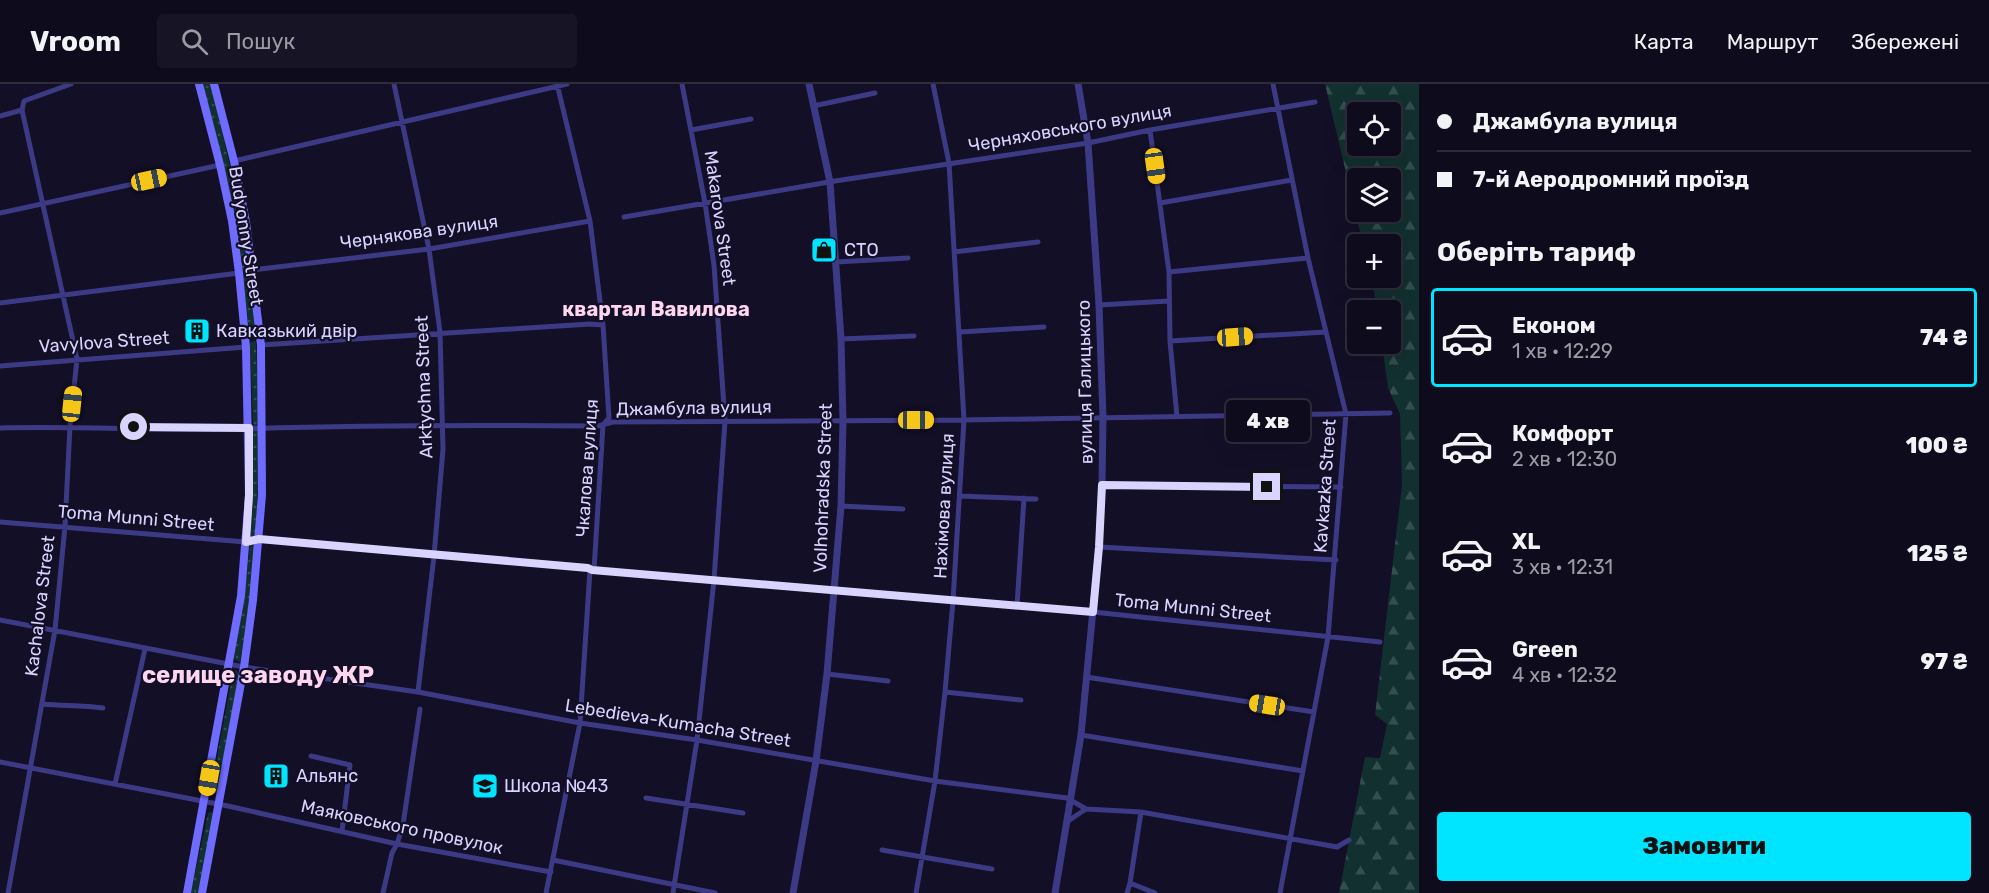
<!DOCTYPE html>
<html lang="uk">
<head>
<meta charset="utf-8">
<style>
  :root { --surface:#0e0b1c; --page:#171425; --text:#f1f3f6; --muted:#9b9ba3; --line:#2e2b3b; --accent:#00e5ff }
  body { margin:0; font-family:Rubik,sans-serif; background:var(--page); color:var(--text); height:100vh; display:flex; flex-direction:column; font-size:22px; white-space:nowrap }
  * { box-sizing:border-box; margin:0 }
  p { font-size:20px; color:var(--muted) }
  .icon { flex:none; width:33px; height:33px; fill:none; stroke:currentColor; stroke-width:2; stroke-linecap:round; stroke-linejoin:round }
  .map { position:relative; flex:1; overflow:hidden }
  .side { display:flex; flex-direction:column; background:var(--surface); width:570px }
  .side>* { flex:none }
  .top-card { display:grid; align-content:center; height:132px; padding:0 18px; background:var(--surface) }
  .buttons { position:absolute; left:1347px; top:18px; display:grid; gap:12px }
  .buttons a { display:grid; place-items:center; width:54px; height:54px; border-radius:6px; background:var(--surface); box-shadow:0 6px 24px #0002,0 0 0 2px var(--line); font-size:30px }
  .end { position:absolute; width:27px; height:27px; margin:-14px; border:8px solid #d9d4ff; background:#111; box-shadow:0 0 0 3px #111 }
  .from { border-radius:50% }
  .bubble { position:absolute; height:42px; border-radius:6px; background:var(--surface); box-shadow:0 6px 24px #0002,0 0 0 2px var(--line); font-size:20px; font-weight:800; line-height:42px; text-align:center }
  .car { position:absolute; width:18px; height:36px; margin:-18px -9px; border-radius:8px; box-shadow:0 0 4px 2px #0007; background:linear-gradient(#f5c518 24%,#345 0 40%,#f5c518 0 76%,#345 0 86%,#f5c518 0) }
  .top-card b { display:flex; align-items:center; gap:21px; height:57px; font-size:22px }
  .top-card b+b { border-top:2px solid var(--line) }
  .top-card i { width:15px; height:15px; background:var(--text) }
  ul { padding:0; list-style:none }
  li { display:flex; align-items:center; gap:18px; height:99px; margin:0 12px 9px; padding:0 6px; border:3px solid transparent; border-radius:6px }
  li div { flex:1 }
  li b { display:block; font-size:22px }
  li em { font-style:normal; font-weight:800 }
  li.current { border-color:var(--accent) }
  li>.icon { width:54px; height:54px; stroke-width:1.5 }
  h2 { padding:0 18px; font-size:27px; line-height:72px }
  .cta { display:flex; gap:12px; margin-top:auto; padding:12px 18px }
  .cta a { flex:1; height:69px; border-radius:6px; background:var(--accent); color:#111; font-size:24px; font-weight:800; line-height:69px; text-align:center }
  header { display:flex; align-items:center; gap:36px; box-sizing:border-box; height:84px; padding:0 30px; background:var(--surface); border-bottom:2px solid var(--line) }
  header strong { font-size:28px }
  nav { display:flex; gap:33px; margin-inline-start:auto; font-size:21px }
  .search { width:420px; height:54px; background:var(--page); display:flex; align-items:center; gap:15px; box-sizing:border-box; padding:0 21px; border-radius:6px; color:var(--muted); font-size:22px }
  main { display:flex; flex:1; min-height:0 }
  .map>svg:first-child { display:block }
  .grass { fill:url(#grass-dots) }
  .forest { fill:url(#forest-firs); fill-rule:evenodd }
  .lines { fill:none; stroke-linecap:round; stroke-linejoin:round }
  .minor { stroke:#3d3a85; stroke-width:5 }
  .tertiary { stroke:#3d3a85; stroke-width:7 }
  .secondary { stroke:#6f6bff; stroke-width:8 }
  .route { stroke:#d9d4ff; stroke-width:8 }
  .labels { text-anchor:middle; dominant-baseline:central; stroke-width:4.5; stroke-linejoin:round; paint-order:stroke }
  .street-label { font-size:18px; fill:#d9d4ff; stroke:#130f26 }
  .poi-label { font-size:18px; fill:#d9d4ff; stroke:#130f26; text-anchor:start }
  .neighbourhood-label { font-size:20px; font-weight:bold; fill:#ffd6f0; stroke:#130f26 }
  .district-label { font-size:24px; font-weight:bold; fill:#ffd6f0; stroke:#130f26 }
</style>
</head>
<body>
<header>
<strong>Vroom</strong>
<div class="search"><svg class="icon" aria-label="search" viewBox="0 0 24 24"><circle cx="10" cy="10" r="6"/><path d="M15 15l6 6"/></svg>Пошук</div>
<nav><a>Карта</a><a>Маршрут</a><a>Збережені</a></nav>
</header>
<main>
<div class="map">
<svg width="1419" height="809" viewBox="0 0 1419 809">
  <defs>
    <pattern id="grass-dots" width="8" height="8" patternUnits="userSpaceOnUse" patternTransform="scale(1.5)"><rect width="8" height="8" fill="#12302f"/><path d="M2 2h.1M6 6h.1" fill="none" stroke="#344d4e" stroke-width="1.8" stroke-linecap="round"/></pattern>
    <pattern id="forest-firs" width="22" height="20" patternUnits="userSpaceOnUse" patternTransform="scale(1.5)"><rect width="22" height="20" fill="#12302f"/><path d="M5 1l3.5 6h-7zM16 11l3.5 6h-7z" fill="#344d4e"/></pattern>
  </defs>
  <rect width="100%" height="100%" fill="#130f26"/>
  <path class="grass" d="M203 0H211L242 134 256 254H250L236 135Z
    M256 257 259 342H253L250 258Z
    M253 346H260L256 453 250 454 253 412Z
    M255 458 251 508 240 578 235 576 234 574 245 509 250 461Z
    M236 586 239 589 218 708 213 710 211 705 233 588Z
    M211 728 214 731 198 809H191L208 729Z"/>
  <path class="forest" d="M1325 0H1419V809H1339L1365 673 1380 674 1387 640 1375 631 1402 401 1400 330 1388 304 1382 260H1390V226H1378L1371 194H1390V160H1363ZM1358 28H1390V62H1358ZM1358 94H1390V128H1358Z"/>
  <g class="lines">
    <path class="minor" d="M394 0 429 165 440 248 443 365 434 472 418 608
      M557 0 590 137 603 241 609 334 603 341 594 486
      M1273 0 1308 174 1346 330 1328 553 1280 809
      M813 22 875 9
      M0 32 22 26 24 17 71 0
      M691 46 751 35
      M1150 46 1169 188 1170 257 1177 333
      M234 77 567 0
      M1160 119 1292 96
      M0 129 220 81
      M624 133 835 97 1088 59 1150 46 1315 18
      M954 168 1038 158
      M836 178 908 174
      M252 186 429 165 590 137
      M1169 188 1308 174
      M0 219 239 189
      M1099 221 1169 217
      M960 248 1044 243
      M841 255 914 252
      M1170 257 1326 248
      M261 261 590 240 603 241
      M0 282 246 263
      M0 344C81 342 161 347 242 345 361 341 479 341 598 342L613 338 964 336 1390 329
      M1102 401 1341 403
      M960 412 1036 415
      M841 422 903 425
      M0 438 246 458 259 455 588 484 590 486 1093 528 1380 558
      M1099 463 1336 476
      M1017 522 1024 414
      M0 536 244 583 418 608 580 639 697 656 935 697 1067 714 1086 725 1141 728 1337 763 1349 756
      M827 590 888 597
      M1086 593 1314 628
      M945 608 1021 616
      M43 620C63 622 82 621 103 624
      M1081 651 1303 687
      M311 672 350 681 342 747
      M0 678 228 722 397 760 551 788
      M115 700 145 565
      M646 714 743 729
      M1068 737 1086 725
      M882 766 992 785
      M553 776 715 809
      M1130 799 1141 728
      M8 809 55 546 65 442 70 342 77 275 22 26
      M383 809 392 769 397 760 403 741 420 625
      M546 809 580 639 590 486
      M673 809 697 656 714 496 725 337 714 181 705 119 682 0
      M916 809 935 697 945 608 953 517 964 336 949 79 933 0
      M1127 809 1130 799 1155 809"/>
    <path class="tertiary" d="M793 809 816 677 827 590 841 422 843 337 841 255 830 98 809 0
      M1055 809 1081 651 1099 463 1102 398 1103 333 1099 221 1088 59 1078 0"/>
    <path class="secondary" d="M187 809 241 512 249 411 246 263 239 189 232 137 220 81 199 0
      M202 809 244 583 253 516 262 411 261 261 246 138 234 77 214 0"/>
  </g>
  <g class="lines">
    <path class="route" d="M134 343 249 344V411L246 458 259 455 588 484 592 486 1093 528 1099 463 1102 401 1267 403"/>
  </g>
  <defs>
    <symbol id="shop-square" viewBox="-11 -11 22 22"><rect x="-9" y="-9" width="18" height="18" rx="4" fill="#00e5ff" stroke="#130f26"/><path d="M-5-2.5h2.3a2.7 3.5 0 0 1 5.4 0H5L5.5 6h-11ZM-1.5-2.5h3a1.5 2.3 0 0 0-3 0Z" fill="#111"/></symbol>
    <symbol id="building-square" viewBox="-11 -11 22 22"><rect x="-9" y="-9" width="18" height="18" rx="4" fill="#00e5ff" stroke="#130f26"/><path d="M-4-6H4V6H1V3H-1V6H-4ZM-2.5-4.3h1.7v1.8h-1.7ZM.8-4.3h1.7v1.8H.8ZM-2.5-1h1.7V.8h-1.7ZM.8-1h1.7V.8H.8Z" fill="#111"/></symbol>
    <symbol id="school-square" viewBox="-11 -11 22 22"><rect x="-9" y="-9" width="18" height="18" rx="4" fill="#00e5ff" stroke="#130f26"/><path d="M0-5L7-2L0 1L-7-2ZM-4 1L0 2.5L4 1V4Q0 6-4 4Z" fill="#111"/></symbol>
  </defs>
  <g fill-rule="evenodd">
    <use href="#shop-square" x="809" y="151" width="30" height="30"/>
    <use href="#building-square" x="182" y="232" width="30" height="30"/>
    <use href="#building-square" x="261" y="677" width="30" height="30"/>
    <use href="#school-square" x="470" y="687" width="30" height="30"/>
  </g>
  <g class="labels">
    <g class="street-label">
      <text transform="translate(1070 44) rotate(-10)">Черняховського вулиця</text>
      <text transform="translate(720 134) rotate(82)">Makarova Street</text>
      <text transform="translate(419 148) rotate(-8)">Чернякова вулиця</text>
      <text transform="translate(246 152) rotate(81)">Budyonny Street</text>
      <text transform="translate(104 258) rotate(-4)">Vavylova Street</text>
      <text transform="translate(1085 298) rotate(-91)">вулиця Галицького</text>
      <text transform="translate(424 303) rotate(-92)">Arktychna Street</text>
      <text transform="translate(694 324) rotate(-1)">Джамбула вулиця</text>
      <text transform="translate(587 384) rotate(-86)">Чкалова вулиця</text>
      <text transform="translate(1325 402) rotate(-86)">Kavkazka Street</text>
      <text transform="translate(823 404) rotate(-88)">Volhohradska Street</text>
      <text transform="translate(944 422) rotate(-87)">Нахімова вулиця</text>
      <text transform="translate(136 434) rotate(5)">Toma Munni Street</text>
      <text transform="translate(40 522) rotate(-83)">Kachalova Street</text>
      <text transform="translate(1193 524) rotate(6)">Toma Munni Street</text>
      <text transform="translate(678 639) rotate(9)">Lebedieva-Kumacha Street</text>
      <text transform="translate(402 743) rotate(12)">Маяковського провулок</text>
    </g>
    <g class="poi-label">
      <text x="844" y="166">СТО</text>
      <text x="216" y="247">Кавказький двір</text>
      <text x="296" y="692">Альянс</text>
      <text x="504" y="702">Школа №43</text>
    </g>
    <g class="neighbourhood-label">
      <text x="656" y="225">квартал Вавилова</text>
    </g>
    <g class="district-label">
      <text x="258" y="591">селище заводу ЖР</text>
    </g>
  </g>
</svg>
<div class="buttons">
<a><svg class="icon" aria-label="locate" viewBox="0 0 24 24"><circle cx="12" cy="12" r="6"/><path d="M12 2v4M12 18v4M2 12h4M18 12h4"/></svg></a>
<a><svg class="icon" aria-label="layers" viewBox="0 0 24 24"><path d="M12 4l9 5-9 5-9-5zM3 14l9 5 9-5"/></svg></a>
<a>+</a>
<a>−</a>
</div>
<i class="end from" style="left:134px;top:343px"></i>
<i class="end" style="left:1267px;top:403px"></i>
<div class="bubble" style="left:1226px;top:316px;width:84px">4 хв</div>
<i class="car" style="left:1155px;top:82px;rotate:172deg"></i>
<i class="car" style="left:149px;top:96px;rotate:78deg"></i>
<i class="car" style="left:1235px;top:253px;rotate:86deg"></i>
<i class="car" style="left:72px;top:320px;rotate:6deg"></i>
<i class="car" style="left:916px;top:336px;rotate:90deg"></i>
<i class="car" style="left:1267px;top:621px;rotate:279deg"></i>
<i class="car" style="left:209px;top:694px;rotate:190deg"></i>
</div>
<section class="side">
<div class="top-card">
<b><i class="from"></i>Джамбула вулиця</b>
<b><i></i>7-й Аеродромний проїзд</b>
</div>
<h2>Оберіть тариф</h2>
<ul>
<li class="current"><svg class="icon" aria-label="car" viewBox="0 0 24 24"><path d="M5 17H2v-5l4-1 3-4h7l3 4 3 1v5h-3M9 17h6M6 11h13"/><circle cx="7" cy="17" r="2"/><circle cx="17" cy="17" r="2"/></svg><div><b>Економ</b><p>1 хв · 12:29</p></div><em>74 ₴</em></li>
<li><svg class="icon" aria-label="car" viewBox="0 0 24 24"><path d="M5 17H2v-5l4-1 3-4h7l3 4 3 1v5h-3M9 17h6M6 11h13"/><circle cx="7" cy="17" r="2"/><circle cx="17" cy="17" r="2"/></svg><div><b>Комфорт</b><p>2 хв · 12:30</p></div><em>100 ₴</em></li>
<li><svg class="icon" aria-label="car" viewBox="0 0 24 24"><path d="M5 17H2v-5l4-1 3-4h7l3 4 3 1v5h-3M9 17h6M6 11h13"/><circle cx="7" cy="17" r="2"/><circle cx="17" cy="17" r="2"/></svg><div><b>XL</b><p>3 хв · 12:31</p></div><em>125 ₴</em></li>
<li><svg class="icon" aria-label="car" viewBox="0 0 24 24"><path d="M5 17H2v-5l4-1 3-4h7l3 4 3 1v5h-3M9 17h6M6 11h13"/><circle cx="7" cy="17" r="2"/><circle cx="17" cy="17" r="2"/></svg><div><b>Green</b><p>4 хв · 12:32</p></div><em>97 ₴</em></li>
</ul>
<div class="cta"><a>Замовити</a></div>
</section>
</main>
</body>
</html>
